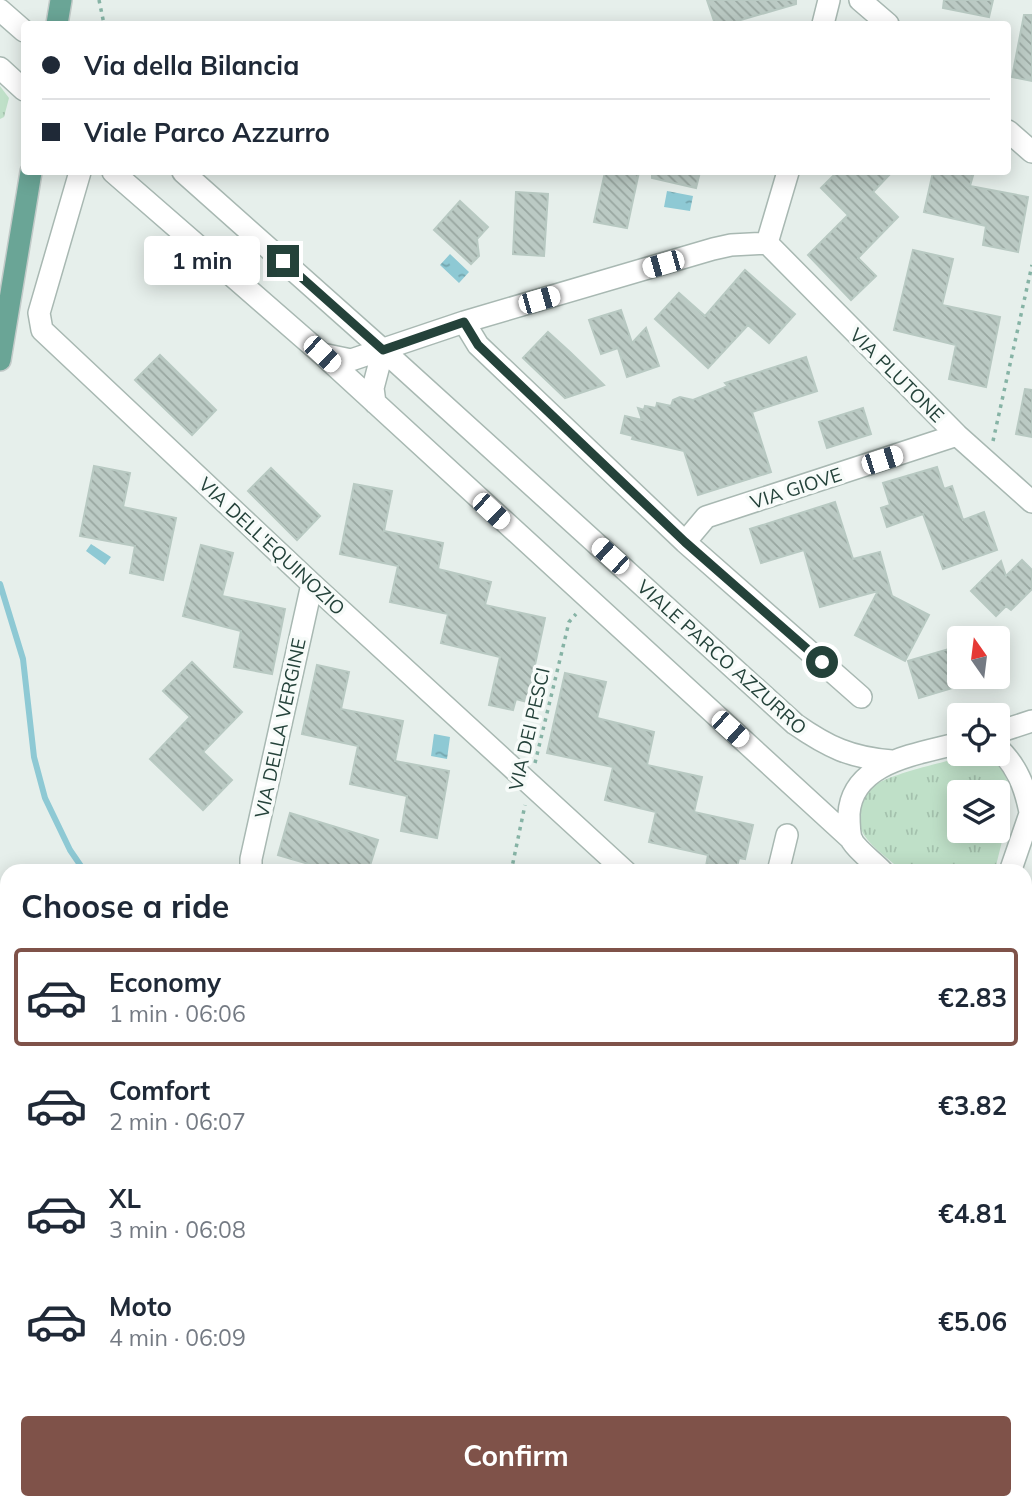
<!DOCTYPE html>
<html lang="en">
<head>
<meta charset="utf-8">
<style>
  :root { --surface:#fff; --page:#f6f6f7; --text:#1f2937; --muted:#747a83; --line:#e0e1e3; --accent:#7f5249 }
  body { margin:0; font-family:Mulish,sans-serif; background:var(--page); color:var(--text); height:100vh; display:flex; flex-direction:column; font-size:26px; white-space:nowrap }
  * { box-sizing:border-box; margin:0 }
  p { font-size:23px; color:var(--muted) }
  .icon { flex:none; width:38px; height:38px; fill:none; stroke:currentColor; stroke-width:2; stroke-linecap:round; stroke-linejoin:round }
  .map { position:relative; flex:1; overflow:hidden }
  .panel { position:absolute; left:0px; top:864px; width:1032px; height:646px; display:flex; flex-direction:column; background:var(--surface); border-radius:21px 21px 0 0; box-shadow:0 4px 18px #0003 }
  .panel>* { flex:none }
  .hud { position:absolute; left:21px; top:21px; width:990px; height:154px; border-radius:7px; box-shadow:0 4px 18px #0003; display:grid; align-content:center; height:154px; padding:0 21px; background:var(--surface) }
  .needle { width:46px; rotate:346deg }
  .buttons { position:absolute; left:947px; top:626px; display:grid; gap:14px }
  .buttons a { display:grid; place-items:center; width:63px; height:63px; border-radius:7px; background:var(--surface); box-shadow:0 4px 18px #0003; font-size:35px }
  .end { position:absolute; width:32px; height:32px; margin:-16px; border:9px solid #24423a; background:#fff; box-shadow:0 0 0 4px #fff }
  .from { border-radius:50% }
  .bubble { position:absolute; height:49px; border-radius:7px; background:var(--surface); box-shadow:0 4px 18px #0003; font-size:23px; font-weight:700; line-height:49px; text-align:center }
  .car { position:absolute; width:21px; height:42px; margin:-21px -10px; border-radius:9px; box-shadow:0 0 5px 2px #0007; background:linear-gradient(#fff 24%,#345 0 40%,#fff 0 76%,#345 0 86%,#fff 0) }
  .hud b { display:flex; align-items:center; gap:24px; height:66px; font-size:26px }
  .hud b+b { border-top:2px solid var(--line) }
  .hud i { width:18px; height:18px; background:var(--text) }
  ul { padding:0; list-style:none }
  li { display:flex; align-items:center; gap:21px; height:98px; margin:0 14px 10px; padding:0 7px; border:4px solid transparent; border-radius:7px }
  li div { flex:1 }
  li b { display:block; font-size:26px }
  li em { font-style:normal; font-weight:700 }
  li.active { border-color:var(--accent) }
  li>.icon { width:63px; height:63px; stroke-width:1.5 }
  h2 { padding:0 21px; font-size:32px; line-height:84px }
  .button { display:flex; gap:14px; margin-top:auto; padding:14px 21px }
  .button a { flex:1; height:80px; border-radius:7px; background:var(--accent); color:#fff; font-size:28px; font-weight:700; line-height:80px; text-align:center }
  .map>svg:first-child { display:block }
  .grass { fill:url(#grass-tufts); fill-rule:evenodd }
  .water { fill:url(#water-ripples) }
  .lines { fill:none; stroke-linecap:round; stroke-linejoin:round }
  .stream { stroke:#8ec9d4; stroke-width:6 }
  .building { fill:url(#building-back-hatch); stroke:#b8c9c2; stroke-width:2 }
  .minor-casing { stroke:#a8b8b2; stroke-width:24 }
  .major-casing { stroke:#c2cac8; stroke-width:24 }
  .path { stroke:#86b3a5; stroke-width:3.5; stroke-dasharray:3.5 5; stroke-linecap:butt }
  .minor { stroke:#fff; stroke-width:21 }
  .major { stroke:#6aa596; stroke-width:21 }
  .route { stroke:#24423a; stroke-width:9 }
  .labels { text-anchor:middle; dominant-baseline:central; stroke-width:7; stroke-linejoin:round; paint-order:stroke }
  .street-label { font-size:19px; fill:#24423a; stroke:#f7fbf9 }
</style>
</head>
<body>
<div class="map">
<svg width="1032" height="1509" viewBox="0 0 1032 1509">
  <defs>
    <pattern id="grass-tufts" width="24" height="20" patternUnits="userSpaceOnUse" patternTransform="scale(1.75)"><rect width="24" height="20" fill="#bfe0c8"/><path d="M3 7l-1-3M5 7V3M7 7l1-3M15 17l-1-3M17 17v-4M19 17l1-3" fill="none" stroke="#a4c1ad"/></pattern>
    <pattern id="water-ripples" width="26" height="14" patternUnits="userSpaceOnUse" patternTransform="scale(1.75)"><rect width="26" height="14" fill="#8ec9d4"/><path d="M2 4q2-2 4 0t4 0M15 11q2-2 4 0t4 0" fill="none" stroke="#74a5ad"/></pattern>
    <pattern id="building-back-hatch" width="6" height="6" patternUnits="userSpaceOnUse" patternTransform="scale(1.75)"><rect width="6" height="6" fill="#bbcac4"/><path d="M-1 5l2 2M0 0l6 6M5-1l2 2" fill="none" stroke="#98a6a0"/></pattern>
  </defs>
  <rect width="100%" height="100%" fill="#e6efeb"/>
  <path class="grass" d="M0 86 9 98 4 117 0 119Z
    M971 755C1032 753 1002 836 995 871L903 872C891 860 873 849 864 835 854 819 860 797 874 786 888 774 949 761 971 755ZM959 793H998V831H959Z"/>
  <path class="water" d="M667 191 693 196 690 211 664 207Z
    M450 254 469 272 459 283 440 265Z
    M91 544 111 557 105 565 86 551Z
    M434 734 450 737 447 759 431 756Z"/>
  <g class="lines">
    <path class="stream" d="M0 584 23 659 34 757 45 798 70 850 85 872
      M587 1503 592 1509"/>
  </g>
  <path class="building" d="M707 0H796V4L727 24H715Z
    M944 0H993L989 17 943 8Z
    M1024 15H1032V81L1012 77Z
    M605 172H639L627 228 594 222Z
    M652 172H700L696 188 652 178Z
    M837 172H892L873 192 898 217 858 258 876 276 851 300 808 255 848 215 821 188Z
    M933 172H974L970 186 1028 197 1018 252 983 245 986 226 924 212Z
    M516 192 548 194 544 256 513 254Z
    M460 201 488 227 477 239 479 256 471 264 434 230Z
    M913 250 953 259 942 305 1000 317 986 387 949 379 956 345 894 330Z
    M745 270 795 314 769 343 748 325 708 368 655 319 679 293 705 316Z
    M621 310 632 343 646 328 659 366 627 377 618 348 601 354 589 320Z
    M548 332 570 352 604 385 565 398 523 358Z
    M160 355 216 410 192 435 135 380Z
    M806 357 817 391 752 412 771 472 698 495 684 451 632 439 633 436 621 433 625 416 642 420 638 408 644 410 645 406 656 408 657 403 671 406 673 400 680 397 693 400 728 386 725 383Z
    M1025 389 1032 390V437L1016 434Z
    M863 408 871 434 827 448 819 422Z
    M94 466 130 473 123 507 176 518 163 580 130 573 135 546 80 536Z
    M937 467 944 489 952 486 963 520 984 512 997 550 943 569 923 514 887 527 881 508 890 505 883 483Z
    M271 468 320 516 297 540 248 491Z
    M354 484 392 491 384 531 443 543 438 569 491 582 485 605 545 618 527 702 516 699 513 710 489 705 500 657 441 643 448 614 390 602 398 566 340 554Z
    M835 502 853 559 880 552 892 596 929 615 905 661 855 635 878 591 820 607 804 550 761 563 750 529Z
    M201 545 233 553 222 596 285 609 272 674 234 667 241 631 183 616Z
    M1022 560 1032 570V589L1011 610 1006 606 996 616 971 591 1001 561 1006 576Z
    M959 646V686L919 698 908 661Z
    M192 662 242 712 203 752 232 780 203 810 150 759 190 717 163 691Z
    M317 665 349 672 341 709 403 721 395 761 449 771 437 838 401 831 407 796 350 784 358 746 302 734Z
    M565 673 606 682 597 718 654 732 647 765 702 777 694 812 753 825 745 859 739 858 736 872H705L708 855 649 842 656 812 605 800 613 767 547 753Z
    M290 813 378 840 368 872H336L278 855Z"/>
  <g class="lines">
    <defs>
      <path id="minor" d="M860 0 888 24
        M0 10 24 31
        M823 24 829 0
        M0 68 24 90
        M1008 131 1032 152
        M80 172 39 313 42 330 312 584 626 872
        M113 172 322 354 852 840
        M183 172 383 350 795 724C828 747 851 758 892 761
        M767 243 957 435 1032 502
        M767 243 788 172
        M464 322 478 345 685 542 861 697
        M322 354 351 360 464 322 713 249 731 245 767 243
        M375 403 373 388 383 350
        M685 542 706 517 957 435
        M998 732 1032 721
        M998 748C1017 766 1025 787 1030 812
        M251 872V859L312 584
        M778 872 787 835
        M883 872C874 862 859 852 852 841 849 834 849 821 849 814 852 761 920 754 959 743
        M1010 872 1032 808
        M1026 1308 1032 1313
        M896 1503V1509
        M861 1509V1503"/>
      <path id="major" d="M57 24 61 0
        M0 360 31 172
        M0 1061 7 1107
        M32 1509 33 1503"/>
    </defs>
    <use href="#minor" class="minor-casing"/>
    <use href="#major" class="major-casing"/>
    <path class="path" d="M99 0 104 24
      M993 441 1032 265
      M535 763 569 622 576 614
      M511 872 525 805"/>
    <use href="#minor" class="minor"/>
    <use href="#major" class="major"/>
  </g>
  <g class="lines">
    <path class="route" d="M283 261 383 350 464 322 478 345 685 542 822 662"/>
  </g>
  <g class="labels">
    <g class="street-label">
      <text transform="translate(897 375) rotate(45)">VIA PLUTONE</text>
      <text transform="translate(796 488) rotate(-18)">VIA GIOVE</text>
      <text transform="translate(272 546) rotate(43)">VIA DELL'EQUINOZIO</text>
      <text transform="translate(722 657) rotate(42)">VIALE PARCO AZZURRO</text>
      <text transform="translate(280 728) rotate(-78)">VIA DELLA VERGINE</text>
      <text transform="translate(529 729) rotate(-77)">VIA DEI PESCI</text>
    </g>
  </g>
</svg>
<div class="buttons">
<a><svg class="needle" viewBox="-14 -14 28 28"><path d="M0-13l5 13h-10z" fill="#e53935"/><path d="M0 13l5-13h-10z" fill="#747a83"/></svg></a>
<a><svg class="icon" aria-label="locate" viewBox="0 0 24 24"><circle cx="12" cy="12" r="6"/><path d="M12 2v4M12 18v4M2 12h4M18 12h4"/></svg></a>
<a><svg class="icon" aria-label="layers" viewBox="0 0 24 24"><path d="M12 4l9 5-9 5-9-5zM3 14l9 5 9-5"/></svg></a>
</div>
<i class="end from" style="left:822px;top:662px"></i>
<i class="end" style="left:283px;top:261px"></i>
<div class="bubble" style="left:144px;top:236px;width:116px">1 min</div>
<i class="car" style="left:663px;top:264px;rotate:254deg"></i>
<i class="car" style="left:539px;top:300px;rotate:74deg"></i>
<i class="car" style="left:322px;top:354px;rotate:133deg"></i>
<i class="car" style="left:882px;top:460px;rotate:72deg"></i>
<i class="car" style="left:491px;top:511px;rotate:133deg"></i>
<i class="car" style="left:610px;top:556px;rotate:312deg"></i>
<i class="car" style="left:730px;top:729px;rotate:132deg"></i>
<div class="hud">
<b><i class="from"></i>Via della Bilancia</b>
<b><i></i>Viale Parco Azzurro</b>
</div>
<section class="panel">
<h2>Choose a ride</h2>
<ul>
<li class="active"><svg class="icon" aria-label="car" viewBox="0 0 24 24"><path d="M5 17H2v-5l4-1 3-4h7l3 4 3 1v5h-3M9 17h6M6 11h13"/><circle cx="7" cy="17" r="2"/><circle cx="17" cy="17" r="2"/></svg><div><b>Economy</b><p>1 min · 06:06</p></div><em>€2.83</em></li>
<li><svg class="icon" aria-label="car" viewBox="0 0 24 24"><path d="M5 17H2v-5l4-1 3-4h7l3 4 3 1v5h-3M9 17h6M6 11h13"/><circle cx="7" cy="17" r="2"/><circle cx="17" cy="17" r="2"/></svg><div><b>Comfort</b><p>2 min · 06:07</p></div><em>€3.82</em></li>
<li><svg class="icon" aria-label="car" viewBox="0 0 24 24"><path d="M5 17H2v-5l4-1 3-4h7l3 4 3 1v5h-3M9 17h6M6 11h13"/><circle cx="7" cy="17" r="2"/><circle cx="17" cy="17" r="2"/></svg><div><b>XL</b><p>3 min · 06:08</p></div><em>€4.81</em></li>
<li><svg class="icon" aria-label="car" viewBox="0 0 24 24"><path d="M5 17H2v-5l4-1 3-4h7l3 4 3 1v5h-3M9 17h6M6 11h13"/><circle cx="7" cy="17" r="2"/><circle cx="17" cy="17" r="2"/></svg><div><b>Moto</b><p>4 min · 06:09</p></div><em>€5.06</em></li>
</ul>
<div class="button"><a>Confirm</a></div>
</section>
</div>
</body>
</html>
